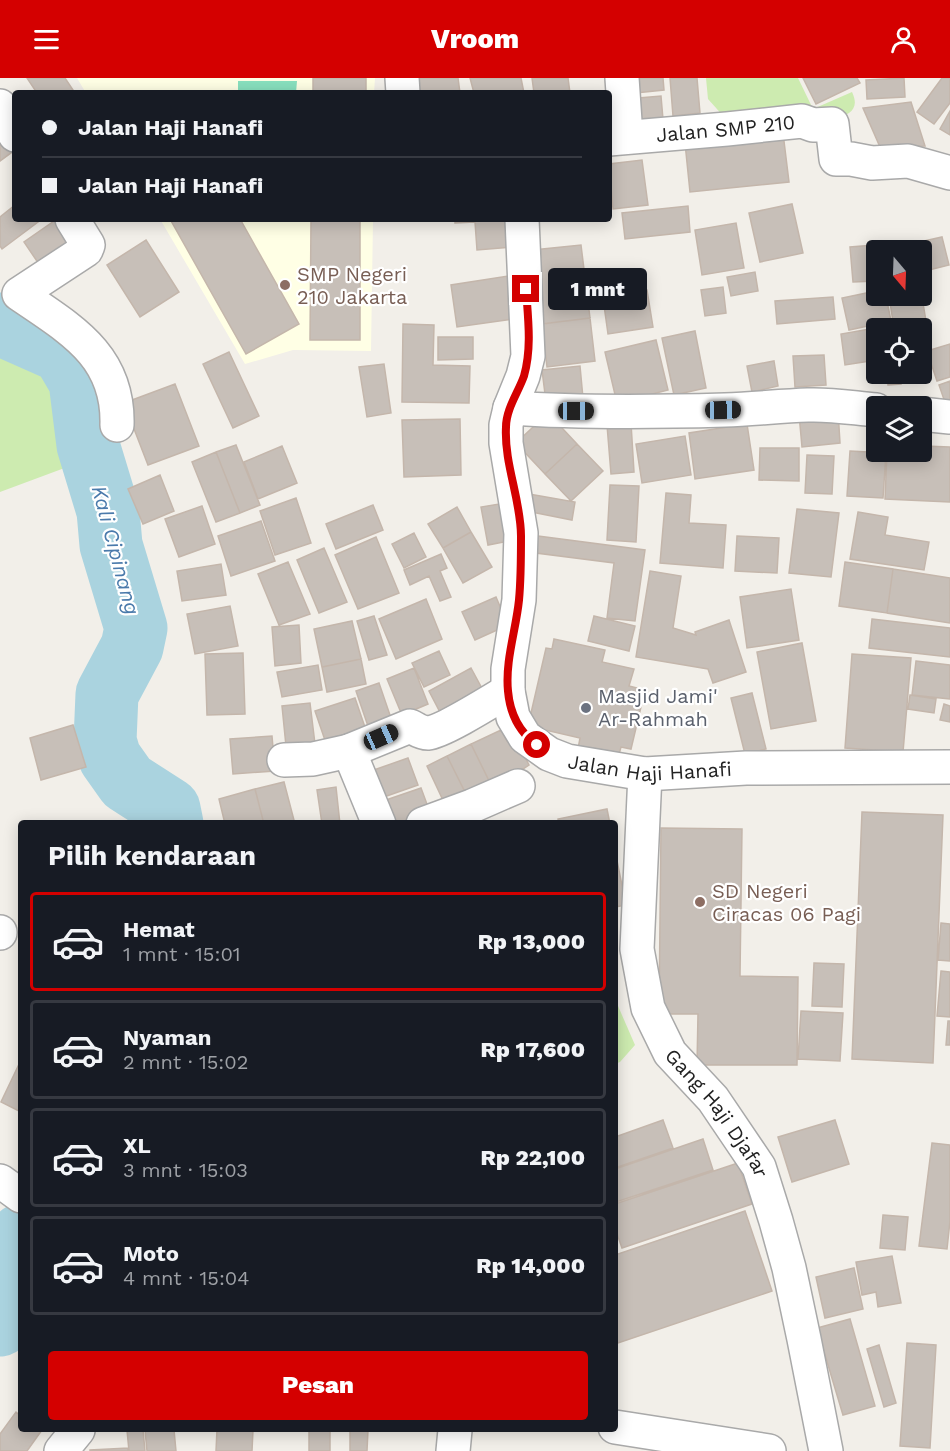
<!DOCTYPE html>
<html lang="id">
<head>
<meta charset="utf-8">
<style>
  :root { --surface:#171b24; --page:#242831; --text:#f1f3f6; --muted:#9ea1a6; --line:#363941; --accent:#d40000 }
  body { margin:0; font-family:"Work Sans",sans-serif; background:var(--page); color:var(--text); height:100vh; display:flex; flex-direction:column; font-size:22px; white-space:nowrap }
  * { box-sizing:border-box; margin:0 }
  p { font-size:20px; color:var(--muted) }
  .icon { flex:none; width:33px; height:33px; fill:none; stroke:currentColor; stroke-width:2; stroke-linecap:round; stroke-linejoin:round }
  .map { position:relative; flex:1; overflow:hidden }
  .drawer { position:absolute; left:18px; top:742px; width:600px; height:612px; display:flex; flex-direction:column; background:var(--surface); border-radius:6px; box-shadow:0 3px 15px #0003 }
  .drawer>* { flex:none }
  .hud { position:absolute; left:12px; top:12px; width:600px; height:132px; border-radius:6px; box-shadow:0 3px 15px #0003; display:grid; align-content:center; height:132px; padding:0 30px; background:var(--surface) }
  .needle { width:39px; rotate:161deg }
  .tools { position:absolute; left:866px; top:162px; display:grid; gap:12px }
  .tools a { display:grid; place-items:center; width:66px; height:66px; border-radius:6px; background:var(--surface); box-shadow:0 3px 15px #0003; font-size:30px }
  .end { position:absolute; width:27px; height:27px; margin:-14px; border:8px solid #d40000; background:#fff; box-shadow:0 0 0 3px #fff }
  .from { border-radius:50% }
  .bubble { position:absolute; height:42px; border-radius:6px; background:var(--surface); box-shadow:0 3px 15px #0003; font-size:20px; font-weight:800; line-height:42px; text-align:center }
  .car { position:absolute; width:18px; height:36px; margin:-18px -9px; border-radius:8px; box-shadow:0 0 4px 2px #0007; background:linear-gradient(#222 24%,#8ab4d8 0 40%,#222 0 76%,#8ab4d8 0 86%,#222 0) }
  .hud b { display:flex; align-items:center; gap:21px; height:57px; font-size:22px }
  .hud b+b { border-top:2px solid var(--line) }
  .hud i { width:15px; height:15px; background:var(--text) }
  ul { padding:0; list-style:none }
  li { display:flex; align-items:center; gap:18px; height:99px; margin:0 12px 9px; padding:0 18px; border:3px solid var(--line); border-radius:6px }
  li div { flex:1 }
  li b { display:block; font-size:22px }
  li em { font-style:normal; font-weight:800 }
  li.selected { border-color:var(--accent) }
  li>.icon { width:54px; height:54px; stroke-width:1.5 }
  h2 { padding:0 30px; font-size:27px; line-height:72px }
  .button { display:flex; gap:12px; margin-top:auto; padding:12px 30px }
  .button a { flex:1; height:69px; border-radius:6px; background:var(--accent); color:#fff; font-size:24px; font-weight:800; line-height:69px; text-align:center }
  header { display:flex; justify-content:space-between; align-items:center; height:78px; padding:0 30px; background:var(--accent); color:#fff; font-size:27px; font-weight:800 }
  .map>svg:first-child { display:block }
  .education { fill:#ffffe5 }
  .grass { fill:#cdebb0 }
  .pitch { fill:#88e0be }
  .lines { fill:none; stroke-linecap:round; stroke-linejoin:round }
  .river { stroke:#aad3df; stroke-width:63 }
  .building { fill:#c7bfb8; stroke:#c4b6ab; stroke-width:1.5 }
  .minor-casing { stroke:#a9a9a9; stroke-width:36 }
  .minor { stroke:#fff; stroke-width:33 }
  .route { stroke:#d40000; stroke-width:8 }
  .education-dot { fill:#8d6e63; stroke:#fff; stroke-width:2 }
  .worship-dot { fill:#6b7280; stroke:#fff; stroke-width:2 }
  .labels { text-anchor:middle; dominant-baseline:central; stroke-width:4.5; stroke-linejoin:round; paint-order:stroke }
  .street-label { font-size:20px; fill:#222; stroke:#fff }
  .education-label { font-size:20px; fill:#785e54; stroke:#fff; text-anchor:start }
  .worship-label { font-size:20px; fill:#5b616d; stroke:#fff; text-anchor:start }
  .water-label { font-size:21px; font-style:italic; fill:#4a7aab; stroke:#fff }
</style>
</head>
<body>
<header><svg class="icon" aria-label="menu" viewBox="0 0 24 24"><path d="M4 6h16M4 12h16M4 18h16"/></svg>Vroom<svg class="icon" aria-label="person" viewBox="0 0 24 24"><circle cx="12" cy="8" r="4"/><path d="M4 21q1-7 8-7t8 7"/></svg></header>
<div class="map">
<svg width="950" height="1373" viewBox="0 0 950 1373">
  <rect width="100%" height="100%" fill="#f2efe9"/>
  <path class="education" d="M77 0H375L374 15H86Z
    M160 141H373L371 273 293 272 245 286Z"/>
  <path class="grass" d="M706 0H798L813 31 852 14C860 31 850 36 836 41L725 40 708 21Z
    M0 258 39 273 53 294 71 337 78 385 0 414Z
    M615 921 635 967 620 984 615 986Z"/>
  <path class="pitch" d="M238 3H297L296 15H238Z"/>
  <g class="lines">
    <path class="river" d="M0 246 63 274 80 303 88 367 108 433 111 467 136 550 132 569 107 616 105 663 110 680 127 704 169 731 172 746
      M0 1247 3 1243 10 1196 21 1157"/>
  </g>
  <path class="building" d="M27 0H65L75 15H37Z
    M313 0H366V15H313Z
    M414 0H458L460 15H417Z
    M470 0H521L524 15H474Z
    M532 0H568L570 15H534Z
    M625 0H663L664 12 626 16Z
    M670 0H697L700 35 673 38Z
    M803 0H857L860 5 816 26Z
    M904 0 905 19 867 21 866 2Z
    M942 0H950V25L934 46 917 34Z
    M661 18 664 53 630 56 627 21Z
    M911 24 925 68 880 69 863 30Z
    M950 33V57L940 51Z
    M0 48 15 72 0 83Z
    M783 55 789 104 690 114 685 65Z
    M642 82 648 127 613 131 609 86Z
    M792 126 803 175 760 184 749 135Z
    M15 127V141H42L2 171 0 168V139Z
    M688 128 690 154 625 161 622 135Z
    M57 141 82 169 45 195 24 164Z
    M170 141H240L299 246 246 276Z
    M311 141H360V262H310Z
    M455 141H511L513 169 477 172 475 144 455 145Z
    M736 145 744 190 702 197 695 152Z
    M942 159 949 187 921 194V172H893V170Z
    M146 162 179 214 140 239 107 187Z
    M581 167 590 240 542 246 533 172Z
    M874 167 876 203 853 204 850 169Z
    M755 194 758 213 731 218 727 199Z
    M508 198 514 241 457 249 451 207Z
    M723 209 726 235 705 238 701 212Z
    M647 212 653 249 608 256 603 220Z
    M876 213V218H886L891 243 849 252 842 220Z
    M921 213 929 261 921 262V250H894L889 218H921Z
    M833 219 835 241 777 246 775 223Z
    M590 240 595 283 547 289 542 246Z
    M403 246 434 247 433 287 470 288 469 325 402 324Z
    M876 250V282L845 287 841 256Z
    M695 253 706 310 674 317 662 260Z
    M438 259H473V281L438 282Z
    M656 262 668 312 617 325 605 274Z
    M950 266V299L937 303 927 273Z
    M229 274 259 338 233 350 203 286Z
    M824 277 826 307 795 309 793 278Z
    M774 283 778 308 752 314 747 288Z
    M384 286 391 335 367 339 359 289Z
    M580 288 583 320 546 324 542 292Z
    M887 296H900L901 306 888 307Z
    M950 303V332L948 333 939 307Z
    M175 306 199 368 148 387 124 325Z
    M838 333 840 365 802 369 799 336Z
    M548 335 577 366 545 396 516 365Z
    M460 341 461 397 404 399 402 342Z
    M921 344H925L924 368 950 369V424L885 421 887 374H921Z
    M631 345 634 394 611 396 607 347Z
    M747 346 754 392 695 401 689 355Z
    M685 358 691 397 642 405 636 366Z
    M577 366 603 393 571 423 545 396Z
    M236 367 260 427 240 435 216 374Z
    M282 368 297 405 258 421 244 384Z
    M760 370H799V403L759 402Z
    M850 373 886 375 883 420 847 418Z
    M216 374 240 435 216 444 192 384Z
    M807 377 834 378 832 416 805 415Z
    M160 397 174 433 143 446 128 411Z
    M610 407 639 408 636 464 607 462Z
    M666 415 691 417 689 445 726 447 723 490 660 485Z
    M529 416 575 424 572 442 526 433Z
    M296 420 311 465 275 477 260 433Z
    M511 424 519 461 488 467 481 429Z
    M373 427 383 452 336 471 326 446Z
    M202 428 215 466 179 479 165 441Z
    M457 429 471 454 443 470 428 446Z
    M797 431 839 435 831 499 789 495Z
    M858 434 888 439 885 457 929 464 924 492 850 481Z
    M261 443 275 483 231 498 218 458Z
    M471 454 492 489 463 505 443 470Z
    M414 455 426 479 404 490 392 466Z
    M538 458 645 472 635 543 607 540 614 485 536 475Z
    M737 458 779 460 777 495 735 493Z
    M376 459 399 515 358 531 335 477Z
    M324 470 347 524 319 535 297 482Z
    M441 476 447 490 440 493 451 519 440 523 429 498 410 507 404 492Z
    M288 484 310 536 279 547 258 496Z
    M845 484 893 491 887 535 839 528Z
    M221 486 226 517 182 523 177 493Z
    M893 491 950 500V545L887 535Z
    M650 493 681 498 673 550 696 557 695 554 729 542 746 594 713 605 708 591 636 579Z
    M791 511 799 562 747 570 740 519Z
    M496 519 508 547 475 562 462 534Z
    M426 521 442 561 396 581 379 541Z
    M230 528 238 568 195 576 187 536Z
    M374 538 387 577 369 582 357 543Z
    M594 538 635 548 629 573 588 563Z
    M872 541 950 550V579L869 570Z
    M352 543 361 581 322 589 314 551Z
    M299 547 301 585 275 588 272 549Z
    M554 561 605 572 602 584 634 591 629 608 645 612 631 671 621 669 618 680 578 671 580 660 528 648 546 570 552 571Z
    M802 565 816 643 771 651 757 574Z
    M439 573 450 597 424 609 412 585Z
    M243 575 245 636 207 637 205 576Z
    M852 576 911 580 903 674 845 670Z
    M361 581 366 606 327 614 322 589Z
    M916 583 950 587V621L912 617Z
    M318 587 322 612 282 619 277 594Z
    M414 590 428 626 402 637 387 601Z
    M471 590 485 616 442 638 429 613Z
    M379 605 392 643 369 651 356 613Z
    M752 615 766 671 745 676 731 620Z
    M910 617 936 621 934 635 908 631Z
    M355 620 368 658 328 671 315 633Z
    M310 625 316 674 287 678 282 628Z
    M944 626 950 628V644L940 642Z
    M73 647 86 689 41 702 30 660Z
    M501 652 507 663 515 659 529 687 493 711 471 666Z
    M272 658 275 693 233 696 230 661Z
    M471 666 493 711 469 722 447 678Z
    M447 678 469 722 448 733 427 688Z
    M408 680 418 707 381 720 371 693Z
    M284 704 295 746H264L255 711Z
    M336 709 340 746H322L317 712Z
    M421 710 431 737 406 746H391L383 723Z
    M255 711 264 746H225L219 721Z
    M607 731 610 746H559L558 741Z
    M862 734 943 737 933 985 852 981Z
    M661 750 742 751 740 898 798 899 797 987H697L698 936H659Z
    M615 773 626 827 615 829Z
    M941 845 950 846V883L938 882Z
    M814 885 844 886 842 929 812 928Z
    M941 893 950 894V939L937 938Z
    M801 933 843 935 840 983 798 981Z
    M948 943H950V967H946Z
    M21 982V1034L1 1024Z
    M663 1042 673 1070 615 1090V1059Z
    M835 1042 849 1086 792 1104 778 1059Z
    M703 1061 713 1092 616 1124 615 1091Z
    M932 1065 950 1067V1143L947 1171 919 1168Z
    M738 1085 752 1126 622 1170 615 1150V1126Z
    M745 1133 772 1213 615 1266V1177Z
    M883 1137 908 1139 905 1172 880 1170Z
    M892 1178 901 1225 878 1229 876 1214 862 1217 856 1184Z
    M854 1190 863 1231 825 1240 816 1199Z
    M850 1241 875 1328 843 1337 817 1250Z
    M907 1265 936 1267 930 1370 900 1368Z
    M879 1267 896 1325 884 1329 867 1271Z
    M16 1334 21 1338V1352H42L27 1373H0V1356Z
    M127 1352H143L145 1373H129Z
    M145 1352H174L176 1373H147Z
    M217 1352H253L252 1373H216Z
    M309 1352H330V1373H309Z
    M350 1352H368L367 1373H350Z
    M128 1370V1373H90V1372Z"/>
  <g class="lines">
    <defs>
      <g id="minor">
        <path d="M402 0 403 15"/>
        <path d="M622 0 626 58"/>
        <path d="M0 28 15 57"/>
        <path id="s1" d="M609 61 727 51 802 43 813 47 832 46 836 81H851L872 85 908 83 950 95"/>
        <path d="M72 141 88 167 86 172 19 216C70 251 119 277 117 347"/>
        <path id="s2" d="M522 141 528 278 523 298 510 330 506 347V365L521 455 519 522 508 591V613L513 639 525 659 549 676 567 683 645 696 746 690 950 689"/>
        <path d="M510 330C582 335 653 334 725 332 753 331 780 328 808 327 831 326 853 330 876 332"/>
        <path d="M921 336 950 339"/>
        <path d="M349 673 379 746"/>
        <path d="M284 682 313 681 349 673 410 648C416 651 421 655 428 655 442 654 493 622 508 613"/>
        <path id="s3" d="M645 696 637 871 648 930 670 975 713 1021 759 1089 776 1143 789 1190 804 1261 826 1373"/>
        <path d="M423 746 472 728 518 708"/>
        <path d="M0 854V855"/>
        <path d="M0 1103 21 1118"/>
        <path d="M615 1349 769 1373"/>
        <path d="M61 1373 78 1352"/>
        <path d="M453 1373 455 1352"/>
      </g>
    </defs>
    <use href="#minor" class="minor-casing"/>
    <use href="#minor" class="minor"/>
  </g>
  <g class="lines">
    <path class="route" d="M526 211C528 240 532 270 524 298 518 315 506 331 506 349 504 386 521 422 521 458 521 479 521 501 519 522 516 552 505 583 508 613 510 636 519 654 537 667"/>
  </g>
  <g class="education-dot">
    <circle cx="285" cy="207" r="6"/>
    <circle cx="700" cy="824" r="6"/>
  </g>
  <circle class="worship-dot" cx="586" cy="630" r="6"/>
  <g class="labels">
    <g class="street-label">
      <text stroke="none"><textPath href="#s1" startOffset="117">Jalan SMP 210</textPath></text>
      <text stroke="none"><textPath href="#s2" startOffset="660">Jalan Haji Hanafi</textPath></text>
      <text stroke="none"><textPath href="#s3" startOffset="362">Gang Haji Djafar</textPath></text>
    </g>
    <g class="education-label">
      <text x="297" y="196">SMP Negeri<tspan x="297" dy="23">210 Jakarta</tspan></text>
      <text x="712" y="813">SD Negeri<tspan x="712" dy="23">Ciracas 06 Pagi</tspan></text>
    </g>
    <g class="worship-label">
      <text x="598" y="618">Masjid Jami'<tspan x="598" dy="23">Ar-Rahmah</tspan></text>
    </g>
    <g class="water-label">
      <text transform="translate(116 472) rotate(75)">Kali Cipinang</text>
    </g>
  </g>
</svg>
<div class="tools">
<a><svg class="needle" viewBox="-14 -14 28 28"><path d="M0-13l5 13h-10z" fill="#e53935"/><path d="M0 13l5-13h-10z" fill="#9ea1a6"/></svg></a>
<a><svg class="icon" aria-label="locate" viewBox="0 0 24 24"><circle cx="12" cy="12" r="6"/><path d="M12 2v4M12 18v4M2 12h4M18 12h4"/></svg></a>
<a><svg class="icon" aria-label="layers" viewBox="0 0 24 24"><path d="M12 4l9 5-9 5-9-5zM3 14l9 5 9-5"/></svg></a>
</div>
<i class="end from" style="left:537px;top:667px"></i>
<i class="end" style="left:526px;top:211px"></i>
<div class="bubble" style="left:548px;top:190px;width:99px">1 mnt</div>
<i class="car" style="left:723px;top:332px;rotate:89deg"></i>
<i class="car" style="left:576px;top:333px;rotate:90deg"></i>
<i class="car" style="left:381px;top:659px;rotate:66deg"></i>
<div class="hud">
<b><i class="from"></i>Jalan Haji Hanafi</b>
<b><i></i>Jalan Haji Hanafi</b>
</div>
<section class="drawer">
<h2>Pilih kendaraan</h2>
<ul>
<li class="selected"><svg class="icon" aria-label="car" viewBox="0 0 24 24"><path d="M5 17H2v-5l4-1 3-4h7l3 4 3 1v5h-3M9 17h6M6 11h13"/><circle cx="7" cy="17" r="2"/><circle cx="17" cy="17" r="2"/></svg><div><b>Hemat</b><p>1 mnt · 15:01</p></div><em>Rp 13,000</em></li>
<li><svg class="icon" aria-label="car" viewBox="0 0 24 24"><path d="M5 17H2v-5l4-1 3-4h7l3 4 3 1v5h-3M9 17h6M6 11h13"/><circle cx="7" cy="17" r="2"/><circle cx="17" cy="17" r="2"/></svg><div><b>Nyaman</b><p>2 mnt · 15:02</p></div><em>Rp 17,600</em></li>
<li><svg class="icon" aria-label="car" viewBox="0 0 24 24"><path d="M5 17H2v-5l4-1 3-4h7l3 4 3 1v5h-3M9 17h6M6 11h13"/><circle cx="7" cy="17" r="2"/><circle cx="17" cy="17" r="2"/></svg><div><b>XL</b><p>3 mnt · 15:03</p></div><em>Rp 22,100</em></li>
<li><svg class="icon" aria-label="car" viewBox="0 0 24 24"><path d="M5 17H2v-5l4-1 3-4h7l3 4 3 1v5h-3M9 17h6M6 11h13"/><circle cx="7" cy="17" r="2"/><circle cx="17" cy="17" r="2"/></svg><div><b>Moto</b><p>4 mnt · 15:04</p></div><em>Rp 14,000</em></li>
</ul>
<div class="button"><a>Pesan</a></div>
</section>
</div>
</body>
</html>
